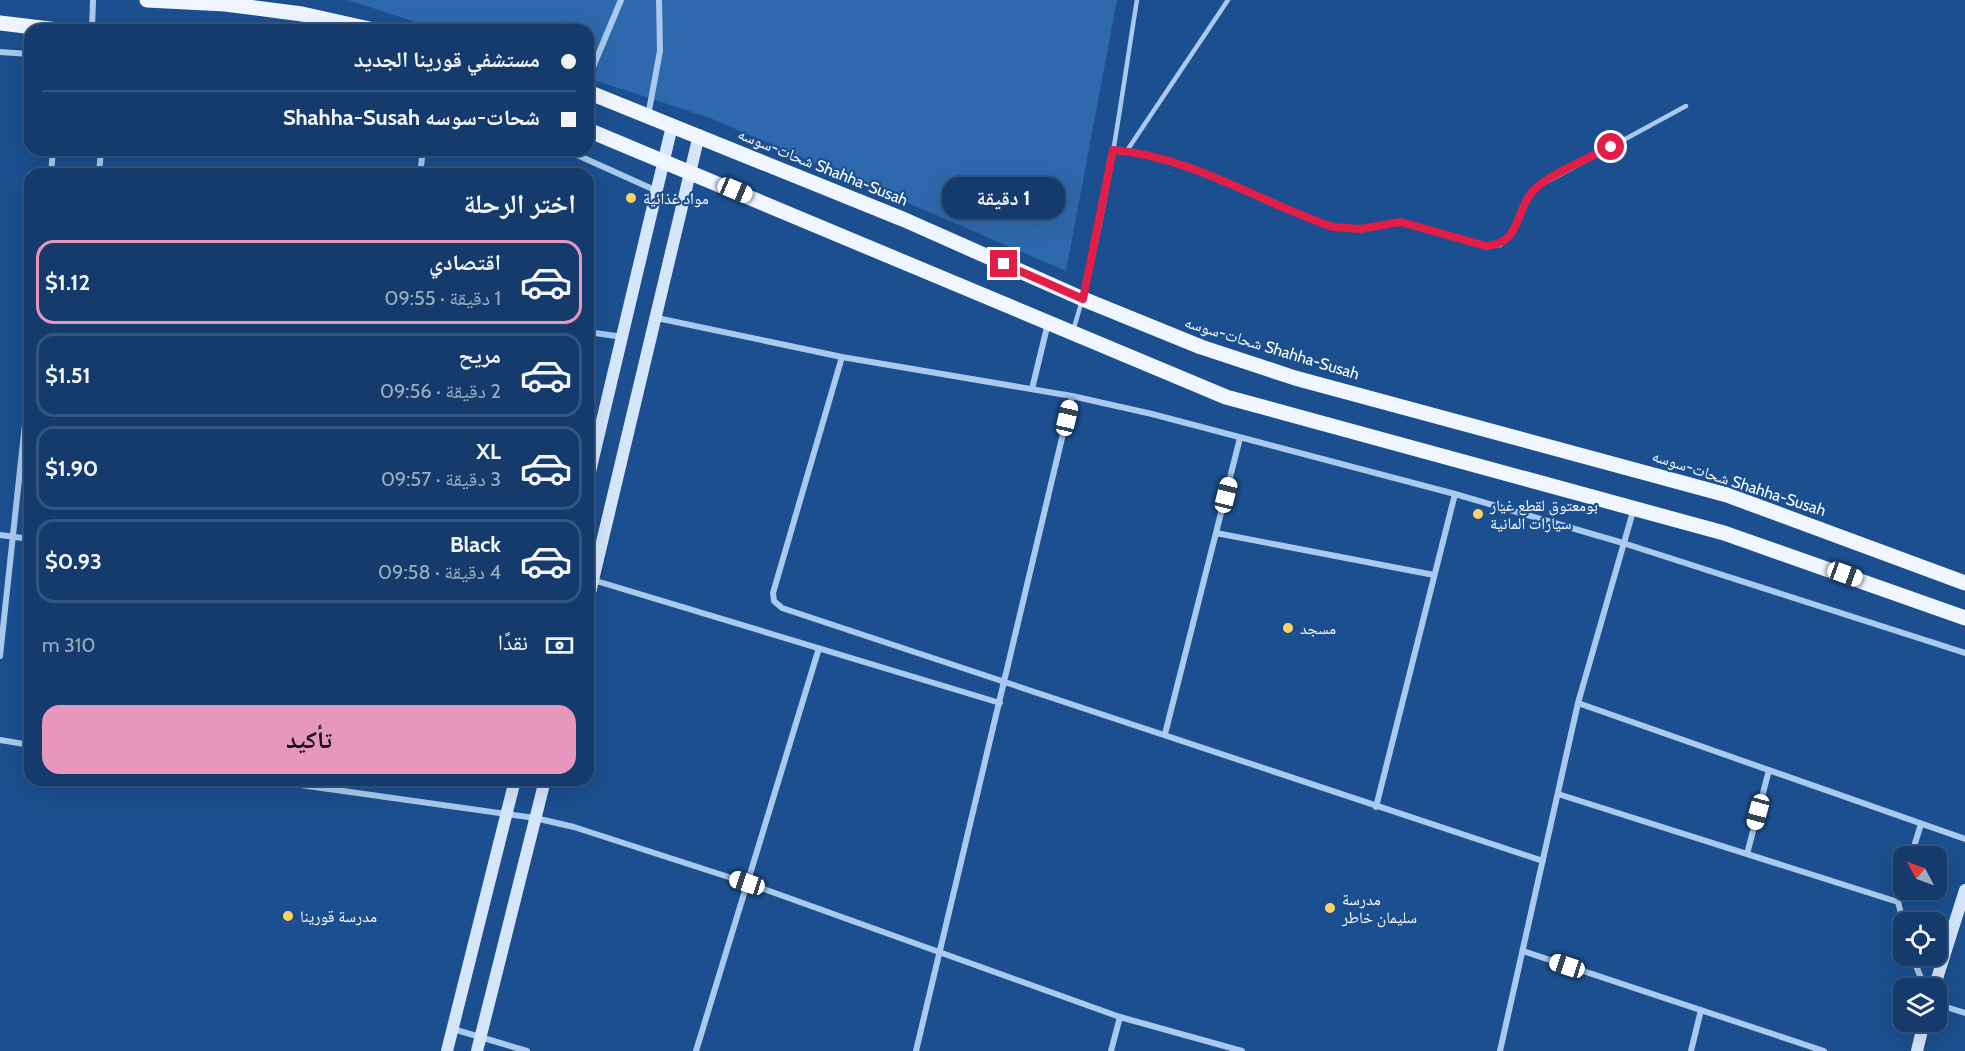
<!DOCTYPE html>
<html lang="ar">
<head>
<meta charset="utf-8">
<style>
  :root { --surface:#143b6b; --page:#1d4271; --text:#f1f3f6; --muted:#9dadc1; --line:#33557e; --accent:#e797bd }
  body { margin:0; font-family:Cabin,"Noto Naskh Arabic",sans-serif; background:var(--page); color:var(--text); direction:rtl; height:100vh; display:flex; flex-direction:column; font-size:22px; white-space:nowrap }
  * { box-sizing:border-box; margin:0 }
  p { font-size:20px; color:var(--muted) }
  .icon { flex:none; width:33px; height:33px; fill:none; stroke:currentColor; stroke-width:2; stroke-linecap:round; stroke-linejoin:round }
  .map { position:relative; flex:1; overflow:hidden; direction:ltr }
  .details { position:absolute; left:24px; top:168px; width:570px; height:618px; display:flex; flex-direction:column; background:var(--surface); border-radius:18px; box-shadow:0 6px 24px #0002,0 0 0 2px var(--line); direction:rtl }
  .details>* { flex:none }
  .top-card { position:absolute; left:24px; top:24px; width:570px; height:132px; border-radius:18px; box-shadow:0 6px 24px #0002,0 0 0 2px var(--line); direction:rtl; display:grid; align-content:center; height:132px; padding:0 18px; background:var(--surface) }
  .needle { width:39px; rotate:311deg }
  .tools { position:absolute; left:1893px; top:846px; display:grid; gap:12px }
  .tools a { display:grid; place-items:center; width:54px; height:54px; border-radius:12px; background:var(--surface); box-shadow:0 6px 24px #0002,0 0 0 2px var(--line); font-size:30px }
  .end { position:absolute; width:27px; height:27px; margin:-14px; border:8px solid #e11d48; background:#fff; box-shadow:0 0 0 3px #fff }
  .from { border-radius:50% }
  .bubble { position:absolute; height:42px; border-radius:18px; background:var(--surface); box-shadow:0 6px 24px #0002,0 0 0 2px var(--line); font-size:20px; font-weight:700; line-height:42px; text-align:center; direction:rtl }
  .car { position:absolute; width:18px; height:36px; margin:-18px -9px; border-radius:8px; box-shadow:0 0 4px 2px #0007; background:linear-gradient(#fff 24%,#345 0 40%,#fff 0 76%,#345 0 86%,#fff 0) }
  .top-card b { display:flex; align-items:center; gap:21px; height:57px; font-size:22px }
  .top-card b+b { border-top:2px solid var(--line) }
  .top-card i { width:15px; height:15px; background:var(--text) }
  ul { padding:0; list-style:none }
  li { display:flex; align-items:center; gap:18px; height:84px; margin:0 12px 9px; padding:0 6px; border:3px solid var(--line); border-radius:18px }
  li div { flex:1 }
  li b { display:block; font-size:22px }
  li em { font-style:normal; font-weight:700 }
  li.active { border-color:var(--accent) }
  li>.icon { width:54px; height:54px; stroke-width:1.5 }
  h2 { padding:0 18px; font-size:27px; line-height:72px }
  .pay { display:flex; align-items:center; gap:15px; height:66px; padding:0 18px; font-size:22px }
  .pay p { margin-inline-start:auto }
  .cta { display:flex; gap:12px; margin-top:auto; padding:12px 18px }
  .cta a { flex:1; height:69px; border-radius:18px; background:var(--accent); color:#111; font-size:24px; font-weight:700; line-height:69px; text-align:center }
  .map>svg:first-child { display:block }
  .green { fill:#2e69ad }
  .lines { fill:none; stroke-linecap:round; stroke-linejoin:round }
  .lane { stroke:#a9c9ee; stroke-width:4.5 }
  .street { stroke:#a9c9ee; stroke-width:6 }
  .secondary { stroke:#d6e6fa; stroke-width:12 }
  .primary { stroke:#f0f6ff; stroke-width:15 }
  .route { stroke:#e11d48; stroke-width:8 }
  .poi-dot { fill:#ffd166; stroke:#1b4f8f; stroke-width:2 }
  .labels { text-anchor:middle; dominant-baseline:central; stroke-width:4.5; stroke-linejoin:round; paint-order:stroke }
  .street-label { font-size:16px; fill:#fff; stroke:#1b4f8f }
  .poi-label { font-size:16px; fill:#fff; stroke:#1b4f8f; text-anchor:start }
</style>
</head>
<body>
<div class="map">
<svg width="1965" height="1051" viewBox="0 0 1965 1051">
  <rect width="100%" height="100%" fill="#1b4f8f"/>
  <path class="green" d="M348 0H1117L1066 271 710 118 588 78V30H440Z"/>
  <g class="lines">
    <path class="lane" d="M1113 150C1193 158 1259 202 1333 227L1360 229 1401 222 1486 246 1500 245 1513 233 1521 210 1537 187 1686 106
      M1126 152 1228 0
      M1073 331C1106 224 1119 110 1137 0"/>
    <path class="street" d="M92 30 93 0
      M0 52 30 54
      M588 79 621 0
      M648 116 660 51 659 0
      M566 150 657 191
      M51 174 53 150
      M99 174 101 150
      M420 174 423 150
      M657 318 842 357 1072 396 1152 414 1455 494 1623 543 1965 653
      M588 332 623 337
      M842 357 773 593 774 601 782 608 1543 861
      M1032 389 1048 323
      M1216 533 1434 575
      M0 535 30 539
      M593 580 1000 703
      M0 656 30 377
      M1578 703 1965 839
      M1165 734 1240 438
      M0 740 30 745
      M265 780 535 818 574 827 747 883 1120 1017 1242 1051
      M1558 794 1898 902
      M1376 807 1455 494
      M1747 854 1769 770
      M1911 856 1921 824
      M1904 884 1898 902 1904 924
      M1523 951 1824 1051
      M1912 956 1925 988
      M1936 1004 1965 1013
      M453 1029 527 1051
      M696 1051 819 648
      M916 1051 1072 396
      M1111 1051 1120 1017
      M1500 1051 1578 703 1634 508
      M1691 1051 1701 1010"/>
    <path class="secondary" d="M588 480 672 126
      M588 601 699 135
      M1934 988 1965 890
      M447 1051 515 780
      M477 1051 545 780
      M1917 1051 1924 1022"/>
    <path class="primary" d="M147 0 225 4 302 14 374 30
      M0 23 58 30
      M588 92 905 220 1083 299 1201 347 1295 378 1727 495 1965 583
      M588 130 1226 397 1724 533 1965 618"/>
  </g>
  <g class="lines">
    <path class="route" d="M1004 264 1083 299 1113 150C1193 157 1259 202 1333 227L1360 229 1401 222 1486 246C1524 243 1513 208 1537 187 1553 173 1591 157 1611 147"/>
  </g>
  <g class="poi-dot">
    <circle cx="631" cy="198" r="6"/>
    <circle cx="1478" cy="514" r="6"/>
    <circle cx="1288" cy="628" r="6"/>
    <circle cx="1330" cy="908" r="6"/>
    <circle cx="288" cy="916" r="6"/>
  </g>
  <g class="labels">
    <g class="street-label">
      <text transform="translate(823 167) rotate(22)">شحات-سوسه Shahha-Susah</text>
      <text transform="translate(1272 348) rotate(17)">شحات-سوسه Shahha-Susah</text>
      <text transform="translate(1739 483) rotate(18)">شحات-سوسه Shahha-Susah</text>
    </g>
    <g class="poi-label">
      <text x="643" y="198">مواد غذائية</text>
      <text x="1490" y="505">بومعتوق لقطع غيار<tspan x="1490" dy="18">سيارات المانية</tspan></text>
      <text x="1300" y="628">مسجد</text>
      <text x="1342" y="899">مدرسة<tspan x="1342" dy="18">سليمان خاطر</tspan></text>
      <text x="300" y="916">مدرسة قورينا</text>
    </g>
  </g>
</svg>
<div class="tools">
<a><svg class="needle" viewBox="-14 -14 28 28"><path d="M0-13l5 13h-10z" fill="#e53935"/><path d="M0 13l5-13h-10z" fill="#9dadc1"/></svg></a>
<a><svg class="icon" aria-label="locate" viewBox="0 0 24 24"><circle cx="12" cy="12" r="6"/><path d="M12 2v4M12 18v4M2 12h4M18 12h4"/></svg></a>
<a><svg class="icon" aria-label="layers" viewBox="0 0 24 24"><path d="M12 4l9 5-9 5-9-5zM3 14l9 5 9-5"/></svg></a>
</div>
<i class="end from" style="left:1611px;top:147px"></i>
<i class="end" style="left:1004px;top:264px"></i>
<div class="bubble" style="left:942px;top:177px;width:123px">1 دقيقة</div>
<i class="car" style="left:735px;top:190px;rotate:113deg"></i>
<i class="car" style="left:1067px;top:418px;rotate:13deg"></i>
<i class="car" style="left:1226px;top:495px;rotate:14deg"></i>
<i class="car" style="left:1845px;top:574px;rotate:110deg"></i>
<i class="car" style="left:1758px;top:812px;rotate:195deg"></i>
<i class="car" style="left:747px;top:883px;rotate:288deg"></i>
<i class="car" style="left:1567px;top:966px;rotate:288deg"></i>
<div class="top-card">
<b><i class="from"></i>مستشفي قورينا الجديد</b>
<b><i></i>شحات-سوسه Shahha-Susah</b>
</div>
<section class="details">
<h2>اختر الرحلة</h2>
<ul>
<li class="active"><svg class="icon" aria-label="car" viewBox="0 0 24 24"><path d="M5 17H2v-5l4-1 3-4h7l3 4 3 1v5h-3M9 17h6M6 11h13"/><circle cx="7" cy="17" r="2"/><circle cx="17" cy="17" r="2"/></svg><div><b>اقتصادي</b><p>1 دقيقة · 09:55</p></div><em>$1.12</em></li>
<li><svg class="icon" aria-label="car" viewBox="0 0 24 24"><path d="M5 17H2v-5l4-1 3-4h7l3 4 3 1v5h-3M9 17h6M6 11h13"/><circle cx="7" cy="17" r="2"/><circle cx="17" cy="17" r="2"/></svg><div><b>مريح</b><p>2 دقيقة · 09:56</p></div><em>$1.51</em></li>
<li><svg class="icon" aria-label="car" viewBox="0 0 24 24"><path d="M5 17H2v-5l4-1 3-4h7l3 4 3 1v5h-3M9 17h6M6 11h13"/><circle cx="7" cy="17" r="2"/><circle cx="17" cy="17" r="2"/></svg><div><b>XL</b><p>3 دقيقة · 09:57</p></div><em>$1.90</em></li>
<li><svg class="icon" aria-label="car" viewBox="0 0 24 24"><path d="M5 17H2v-5l4-1 3-4h7l3 4 3 1v5h-3M9 17h6M6 11h13"/><circle cx="7" cy="17" r="2"/><circle cx="17" cy="17" r="2"/></svg><div><b>Black</b><p>4 دقيقة · 09:58</p></div><em>$0.93</em></li>
</ul>
<div class="pay"><svg class="icon" aria-label="cash" viewBox="0 0 24 24"><path d="M3 7h18v10H3z"/><circle cx="12" cy="12" r="2"/></svg>نقدًا<p>310 m</p></div>
<div class="cta"><a>تأكيد</a></div>
</section>
</div>
</body>
</html>
